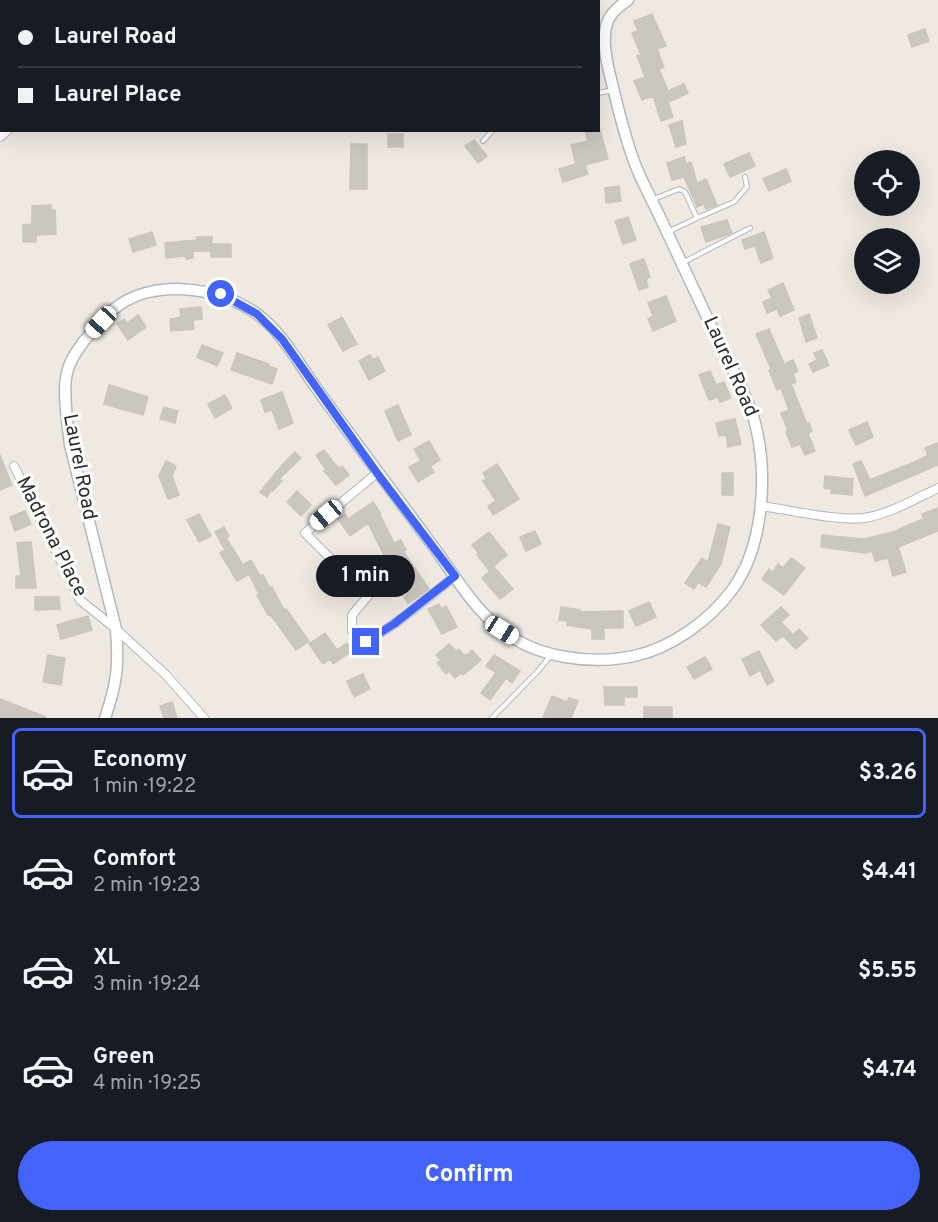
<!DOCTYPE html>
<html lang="en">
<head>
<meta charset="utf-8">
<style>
  :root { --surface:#171b24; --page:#20242c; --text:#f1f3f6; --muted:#9ea1a6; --line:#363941; --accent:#4264fb }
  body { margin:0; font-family:Overpass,sans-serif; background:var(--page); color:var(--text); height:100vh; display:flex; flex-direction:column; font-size:22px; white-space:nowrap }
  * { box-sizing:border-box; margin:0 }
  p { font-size:20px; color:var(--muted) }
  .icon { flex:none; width:33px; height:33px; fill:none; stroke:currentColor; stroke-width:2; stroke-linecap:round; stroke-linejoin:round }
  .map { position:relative; height:718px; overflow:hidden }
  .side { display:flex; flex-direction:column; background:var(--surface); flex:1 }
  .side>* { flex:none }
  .hud { position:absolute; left:0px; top:0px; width:600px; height:132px; box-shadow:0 6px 24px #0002; display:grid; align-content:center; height:132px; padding:0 18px; background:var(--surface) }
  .fabs { position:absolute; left:854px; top:150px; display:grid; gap:12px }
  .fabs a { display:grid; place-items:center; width:66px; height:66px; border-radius:50%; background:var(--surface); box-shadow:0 6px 24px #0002; font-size:30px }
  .end { position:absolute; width:27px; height:27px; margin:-14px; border:8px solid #4264fb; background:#fff; box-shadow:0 0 0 3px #fff }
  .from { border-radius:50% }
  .bubble { position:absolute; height:42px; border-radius:21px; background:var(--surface); box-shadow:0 6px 24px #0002; font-size:20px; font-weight:700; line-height:42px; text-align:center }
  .car { position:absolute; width:18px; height:36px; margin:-18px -9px; border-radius:8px; box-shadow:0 0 4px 2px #0007; background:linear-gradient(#fff 24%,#345 0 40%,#fff 0 76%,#345 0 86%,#fff 0) }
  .hud b { display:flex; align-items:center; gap:21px; height:57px; font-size:22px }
  .hud b+b { border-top:2px solid var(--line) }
  .hud i { width:15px; height:15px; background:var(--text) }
  ul { padding:10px 0 0; list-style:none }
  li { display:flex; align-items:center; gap:18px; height:90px; margin:0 12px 9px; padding:0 6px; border:3px solid transparent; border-radius:9px }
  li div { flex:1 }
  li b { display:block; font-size:22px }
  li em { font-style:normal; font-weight:700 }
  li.current { border-color:var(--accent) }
  li>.icon { width:54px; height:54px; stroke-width:1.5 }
  .primary-button { display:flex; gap:12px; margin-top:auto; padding:12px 18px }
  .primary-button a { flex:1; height:69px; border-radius:36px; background:var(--accent); color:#fff; font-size:24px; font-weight:700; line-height:69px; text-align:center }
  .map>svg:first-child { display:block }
  .building { fill:#cbc7bf; stroke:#cbc5ba; stroke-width:1.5 }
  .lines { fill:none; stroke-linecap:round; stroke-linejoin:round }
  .lane-casing { stroke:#b4b7c1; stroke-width:6 }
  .street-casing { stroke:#b4b7c1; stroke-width:10 }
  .secondary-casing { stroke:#b4b7c1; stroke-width:13 }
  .lane { stroke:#fff; stroke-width:4 }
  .street { stroke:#fff; stroke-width:8 }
  .secondary { stroke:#fff; stroke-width:10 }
  .route { stroke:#4264fb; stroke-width:8 }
  .labels { text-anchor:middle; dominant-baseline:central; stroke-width:6; stroke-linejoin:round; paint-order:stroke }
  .street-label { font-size:20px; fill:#2e2e2e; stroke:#fff }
</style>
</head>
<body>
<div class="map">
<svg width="938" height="718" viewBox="0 0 938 718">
  <rect width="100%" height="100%" fill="#efe9e1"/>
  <path class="building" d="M652 14 666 46 657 49 664 67 659 69 668 91 684 84 688 93 668 102 673 117 661 121 653 96 642 100 634 81 645 77 637 56 641 55 632 33 638 31 634 21Z
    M925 29 929 41 912 47 908 35Z
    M682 121 686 144 676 147 669 125Z
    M585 130H600L608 159 585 165 588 174 563 182 559 169 576 164 571 145 588 141Z
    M388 134H403V147H388Z
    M474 140 487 156 478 163 465 146Z
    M351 144H367V189H350Z
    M749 153 755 166 730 177 724 164Z
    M684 157 686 164 691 162 697 183 706 179 717 205 706 209 704 204 697 207 684 177 672 180 667 163Z
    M786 169 791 181 769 191 763 179Z
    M619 186 621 201 606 203 605 188Z
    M51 205V210H55L56 234 36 235V242H23V225L32 224V206Z
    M628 217 636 240 623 244 615 221Z
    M727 220 732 233 706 242 701 227Z
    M152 232 156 245 133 252 129 239Z
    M764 232 773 258 761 263 755 246 745 249 742 240Z
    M197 237H212V244H231V257H211V251H193V258L186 259 185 256 166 258 165 243 197 240Z
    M644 259 650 277 646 279 648 287 639 290 630 264Z
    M783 283 794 310 780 316 777 309 767 313 763 302 772 298 768 290Z
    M666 296 676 321 653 331 648 319 653 316 648 303Z
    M201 307 202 319 193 320 194 329 171 331 170 319 181 317 180 309Z
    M809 314 817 338 806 342 799 318Z
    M138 315 146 327 128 340 117 324 124 319 127 323Z
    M342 317 357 344 343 351 328 325Z
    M769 329 784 364 793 360 798 371 793 373 796 382 791 384 807 424 809 423 812 431 808 433 815 451 805 455 800 444 792 447 786 432 788 431 781 413 789 410 781 388 777 390 769 370 771 369 756 334Z
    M202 345 223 353 217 366 197 357Z
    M822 350 829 365 813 372 809 364 817 360 814 353Z
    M237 353 269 364 268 366 277 369 272 384 231 370Z
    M370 355 373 360 378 357 385 371 369 380 359 361Z
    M710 371 716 385 724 382 731 398 720 402 718 397 709 400 699 375Z
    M109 385 148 397 143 415 104 404Z
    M282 392 293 423 279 429 272 410 265 412 261 400Z
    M225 395 232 408 215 418 208 404Z
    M398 405 411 435 398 441 385 411Z
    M164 407 178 411 175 423 160 419Z
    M735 419 741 444 728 447 726 435 719 436 716 423Z
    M867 422 873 437 856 445 849 430Z
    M429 441 440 460 430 466 434 472 418 482 409 467 421 461 414 449Z
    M938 443V465L865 496 853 464 861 461 870 480 919 460 928 455 925 448Z
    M324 450 334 463 340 469 342 466 349 475 336 485 324 471 326 470 316 455Z
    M295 452 301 458 279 479 282 481 273 491 272 489 267 497 260 492 282 465Z
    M0 455 12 485 0 490Z
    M166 461 176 466 172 476 179 495 168 499 159 476Z
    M497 464 519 499 493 515 488 506 496 501 483 481 487 479 483 473Z
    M722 473H733V495H722Z
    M825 476 853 479 852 495 831 493 832 489 824 488Z
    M297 491 311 505 301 516 287 502Z
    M373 502 381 514 380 515 394 543 401 540 406 550 403 551 429 589 408 604 404 597 408 594 401 584 404 582 392 564 389 565 368 523 350 536 338 519 345 514 348 519Z
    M938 508V531L898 547 906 572 893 576 888 558 875 561 872 551 865 553 821 547 822 535 863 539 893 532 923 519 922 514Z
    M25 511 31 524 15 531 10 517Z
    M199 514 211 536 199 542 187 520Z
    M718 524 730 527 721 564 706 587 698 582 694 589 685 583 702 558 708 562Z
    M224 527 229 536 226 538 243 565 251 560 260 576 263 575 270 588 272 587 284 610 286 609 309 641 296 650 270 614 268 615 257 595 259 594 249 574 237 581 220 553 225 550 215 532Z
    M535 531 541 544 526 551 520 537Z
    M489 532 507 555 489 570 477 555 479 554 472 545Z
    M25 542H31L36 588H16V576H21L17 543Z
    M791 558 805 568 784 595 762 579 769 569 773 572 778 564 783 568Z
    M494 567 513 589 500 599 482 578Z
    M35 597H59L60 609 35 610Z
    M649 602 656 617 636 626 629 611Z
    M439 604 441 609 446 606 457 627 442 634 428 609Z
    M561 607 580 610V612L623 611V628H604V639H592V629L567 625V621L559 620Z
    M781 607 789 615 781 622 793 635 799 629 808 638 796 649 783 636 776 641 761 625Z
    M88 616 92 630 61 639 57 625Z
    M325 633 337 650 347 643 352 651 333 664 330 659 323 664 309 644Z
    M449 644 456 651 459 649 465 656 472 650 481 660 463 675 461 673 455 678 449 671 446 674 437 663 441 660 436 655Z
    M759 651 774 681 767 685 760 670 750 676 742 659Z
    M48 655 65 658 61 685 43 682Z
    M494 655 520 671 512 683 506 678 490 700 481 693 496 673 486 666Z
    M705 657 712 669 694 679 687 667Z
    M363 674 370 689 354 697 347 681Z
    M604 687H637V697H624V705H605Z
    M552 696 567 702 569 698 578 701 571 718H543Z
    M0 699 46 717V718H0Z
    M172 702 177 718H164L160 706Z
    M644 707H672V718H644Z"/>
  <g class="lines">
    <defs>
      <path id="lane" d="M598 93 613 90
        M483 141 493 130
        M654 199 679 189 685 192 697 218 668 232
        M697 218 734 202 747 187 745 177
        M682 263 750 228
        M492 718 538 671 551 655"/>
      <path id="street" d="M377 0 379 2
        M248 2V0
        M0 137 8 130
        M14 466 80 600 116 629 166 675 204 718
        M377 473 305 533 368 596 352 615V630L360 641C378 642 437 590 455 576
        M761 506C790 510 836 521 864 518 890 514 915 499 938 488"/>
      <path id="secondary" d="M105 718C117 683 119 666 116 629L70 445C68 427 62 391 67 373 70 359 82 342 92 332 99 324 106 315 114 309 151 278 219 286 257 314 282 332 299 364 317 389 353 439 390 488 427 538 451 569 471 607 503 631 538 658 591 665 634 656 671 648 709 621 732 590 763 548 768 478 756 427 749 397 727 360 714 332 696 293 677 254 659 215 651 198 642 182 635 164 626 140 619 113 613 87 608 68 601 42 607 23 610 13 619 6 628 0"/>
    </defs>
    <use href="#lane" class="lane-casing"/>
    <use href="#street" class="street-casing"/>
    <use href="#secondary" class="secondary-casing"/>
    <use href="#lane" class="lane"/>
    <use href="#street" class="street"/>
    <use href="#secondary" class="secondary"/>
  </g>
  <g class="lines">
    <path class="route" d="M221 294 257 314 282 339 377 473 455 576 394 624 366 642"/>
  </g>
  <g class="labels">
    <g class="street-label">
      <text transform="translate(730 367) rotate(66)">Laurel Road</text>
      <text transform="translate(79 467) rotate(79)">Laurel Road</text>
      <text transform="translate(51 537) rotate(63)">Madrona Place</text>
    </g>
  </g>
</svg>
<div class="fabs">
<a><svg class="icon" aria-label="locate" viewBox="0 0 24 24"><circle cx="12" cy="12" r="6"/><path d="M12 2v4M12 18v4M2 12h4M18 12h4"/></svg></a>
<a><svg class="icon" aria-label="layers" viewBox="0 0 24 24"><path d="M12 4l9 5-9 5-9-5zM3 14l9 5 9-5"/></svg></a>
</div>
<i class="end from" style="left:221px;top:294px"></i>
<i class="end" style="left:366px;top:642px"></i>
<div class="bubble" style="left:316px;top:555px;width:99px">1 min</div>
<i class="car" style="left:101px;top:322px;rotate:223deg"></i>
<i class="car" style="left:326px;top:515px;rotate:230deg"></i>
<i class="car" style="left:502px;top:630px;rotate:122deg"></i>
<div class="hud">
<b><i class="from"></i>Laurel Road</b>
<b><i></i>Laurel Place</b>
</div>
</div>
<section class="side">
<ul>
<li class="current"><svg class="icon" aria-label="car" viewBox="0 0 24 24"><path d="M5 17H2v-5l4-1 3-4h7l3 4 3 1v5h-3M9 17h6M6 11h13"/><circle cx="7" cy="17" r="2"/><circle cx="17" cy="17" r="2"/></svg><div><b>Economy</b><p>1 min · 19:22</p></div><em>$3.26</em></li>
<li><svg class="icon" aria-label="car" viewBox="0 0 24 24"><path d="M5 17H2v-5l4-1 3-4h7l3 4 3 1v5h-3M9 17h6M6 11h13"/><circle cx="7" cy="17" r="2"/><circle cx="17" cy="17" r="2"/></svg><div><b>Comfort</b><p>2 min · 19:23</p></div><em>$4.41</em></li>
<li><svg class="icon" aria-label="car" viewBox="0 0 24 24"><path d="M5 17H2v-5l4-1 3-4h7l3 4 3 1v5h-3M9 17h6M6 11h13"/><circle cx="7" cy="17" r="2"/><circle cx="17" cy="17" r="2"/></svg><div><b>XL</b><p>3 min · 19:24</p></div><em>$5.55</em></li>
<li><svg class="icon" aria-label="car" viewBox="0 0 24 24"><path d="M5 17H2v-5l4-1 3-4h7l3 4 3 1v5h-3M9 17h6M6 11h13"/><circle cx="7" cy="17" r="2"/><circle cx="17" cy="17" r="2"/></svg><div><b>Green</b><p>4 min · 19:25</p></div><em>$4.74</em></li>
</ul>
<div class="primary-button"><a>Confirm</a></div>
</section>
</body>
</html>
